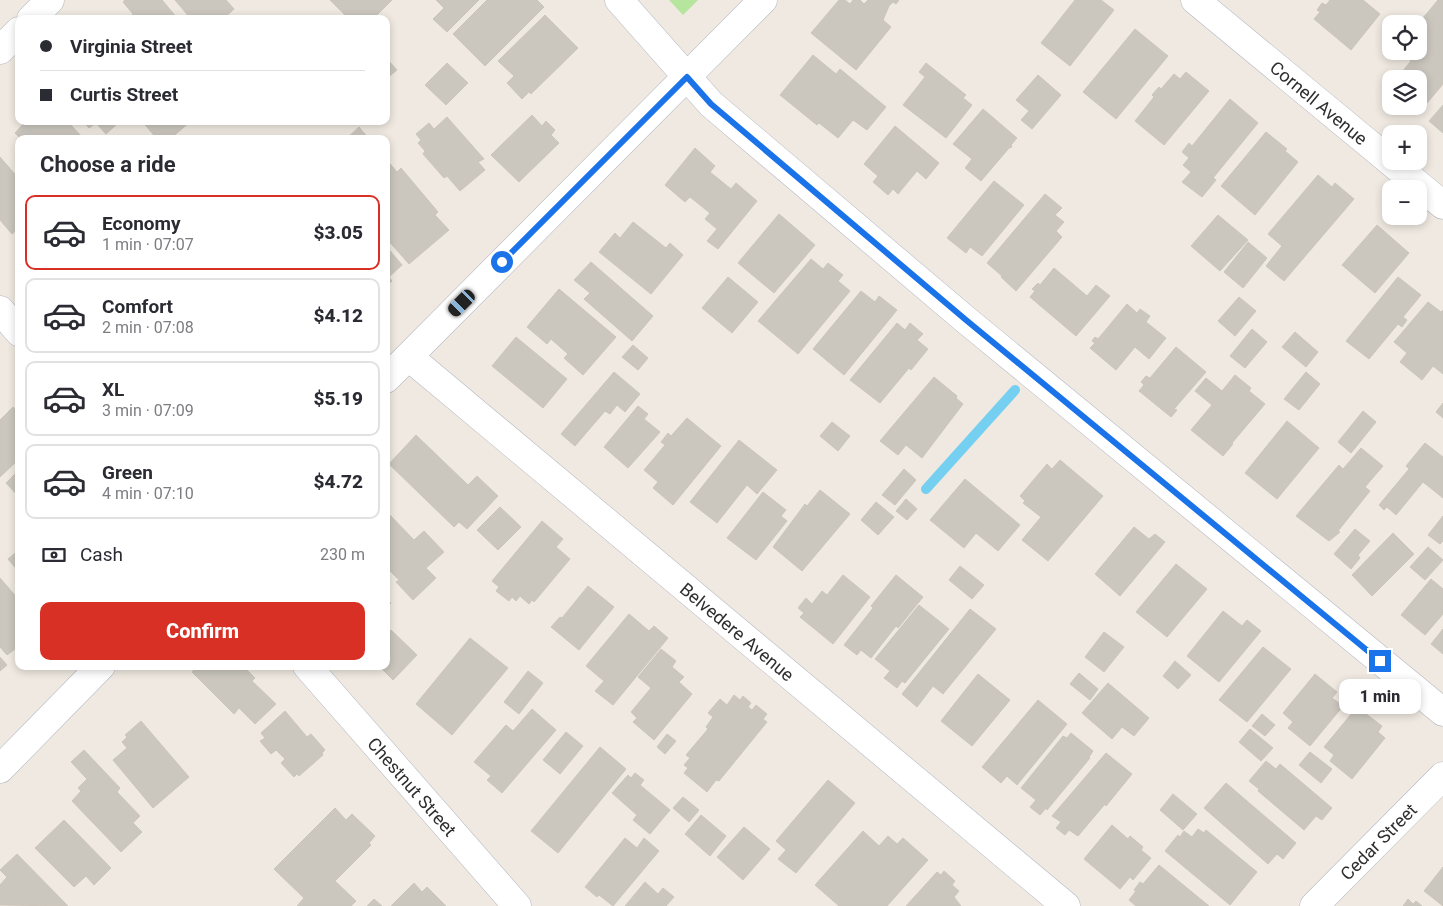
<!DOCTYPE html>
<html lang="en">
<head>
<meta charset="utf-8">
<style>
  :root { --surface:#fff; --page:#f2f2f3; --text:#2b2b33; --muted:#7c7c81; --line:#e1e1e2; --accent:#d93025 }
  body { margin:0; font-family:Roboto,sans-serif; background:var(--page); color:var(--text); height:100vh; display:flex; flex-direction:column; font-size:19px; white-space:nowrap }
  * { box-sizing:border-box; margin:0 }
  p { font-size:16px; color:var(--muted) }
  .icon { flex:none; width:28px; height:28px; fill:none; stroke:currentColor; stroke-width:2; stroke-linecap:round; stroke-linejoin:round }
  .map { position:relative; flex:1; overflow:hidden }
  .panel { position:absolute; left:15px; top:135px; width:375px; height:535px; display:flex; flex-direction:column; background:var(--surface); border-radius:10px; box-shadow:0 2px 8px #0003 }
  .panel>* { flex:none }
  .guide { position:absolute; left:15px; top:15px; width:375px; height:110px; border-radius:10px; box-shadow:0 2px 8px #0003; display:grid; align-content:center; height:110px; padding:0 25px; background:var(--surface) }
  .buttons { position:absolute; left:1382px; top:15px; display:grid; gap:10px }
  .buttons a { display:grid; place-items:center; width:45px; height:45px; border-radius:10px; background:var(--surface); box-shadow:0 2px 8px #0003; font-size:25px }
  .end { position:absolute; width:22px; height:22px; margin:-11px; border:6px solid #1a73e8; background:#fff; box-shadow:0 0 0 2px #fff }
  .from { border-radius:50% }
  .bubble { position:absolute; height:35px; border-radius:10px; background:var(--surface); box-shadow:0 2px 8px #0003; font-size:16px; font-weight:800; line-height:35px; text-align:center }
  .car { position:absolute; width:15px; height:30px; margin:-15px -8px; border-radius:6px; box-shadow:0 0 4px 1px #0007; background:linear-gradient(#222 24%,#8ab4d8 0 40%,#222 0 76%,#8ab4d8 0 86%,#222 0) }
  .guide b { display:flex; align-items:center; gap:18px; height:48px; font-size:19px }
  .guide b+b { border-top:1px solid var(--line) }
  .guide i { width:12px; height:12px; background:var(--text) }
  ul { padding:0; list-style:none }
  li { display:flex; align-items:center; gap:15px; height:75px; margin:0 10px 8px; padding:0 15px; border:2px solid var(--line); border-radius:10px }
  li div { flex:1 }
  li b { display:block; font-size:19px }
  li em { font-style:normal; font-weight:800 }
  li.on { border-color:var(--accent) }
  li>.icon { width:45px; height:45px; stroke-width:1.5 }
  h2 { padding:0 25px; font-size:22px; line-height:60px }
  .pay { display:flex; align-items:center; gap:12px; height:55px; padding:0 25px; font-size:19px }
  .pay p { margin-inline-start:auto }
  .button { display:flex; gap:10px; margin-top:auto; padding:10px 25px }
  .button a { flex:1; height:58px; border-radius:10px; background:var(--accent); color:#fff; font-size:20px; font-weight:800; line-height:58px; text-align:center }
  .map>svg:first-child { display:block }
  .green { fill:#b6e59e }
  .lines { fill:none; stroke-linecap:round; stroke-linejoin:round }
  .stream { stroke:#75cff0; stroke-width:10 }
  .building { fill:#cbc7bf; stroke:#cbc5ba }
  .minor-casing { stroke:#b4b7c1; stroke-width:29 }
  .minor { stroke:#fff; stroke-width:28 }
  .route { stroke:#1a73e8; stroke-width:6 }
  .labels { text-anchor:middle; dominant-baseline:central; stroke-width:4; stroke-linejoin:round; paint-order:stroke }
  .street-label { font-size:18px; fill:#2e2e2e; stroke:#fff }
</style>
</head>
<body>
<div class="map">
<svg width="1443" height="906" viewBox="0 0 1443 906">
  <rect width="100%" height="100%" fill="#efe9e1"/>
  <path class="green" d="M669 0H698L683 15Z"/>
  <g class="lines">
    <path class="stream" d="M926 489 1015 390"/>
  </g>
  <path class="building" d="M125 0H162L178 19H128L133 14 123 2Z
    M175 0H226L234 9 223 19H191Z
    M330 0H392L373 19H349Z
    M436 0H479L447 32 433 19 444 8Z
    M487 0H537L544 7 485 66 453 34Z
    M839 0H845L850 4 853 0H860L864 4 868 0H899L896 4 893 2 889 6 883 20 891 27 856 70 811 33Z
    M1075 0H1101L1114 10 1070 66 1041 43Z
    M1330 0H1363L1380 14 1351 50 1314 19 1320 12 1317 10 1322 3 1326 5Z
    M1438 0H1443V84L1427 103 1419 96V79L1397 78 1411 61 1405 56 1409 51H1419V39L1420 37 1419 36 1418 24Z
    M545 15 578 48 531 94 529 92 522 99 507 83 514 76 498 61Z
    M1135 29 1168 56 1116 119 1083 92Z
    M813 55 836 74 840 69 886 107 867 130 853 120 838 138 819 123 817 125 780 95Z
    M386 58 397 70 386 79Z
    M447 63 468 83 446 105 425 85Z
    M926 63 966 95 963 98 972 105 946 138 903 105 925 77 919 72Z
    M1186 72 1209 91 1164 145 1135 121 1154 97 1152 95 1159 87 1161 89 1174 74 1180 79Z
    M1038 75 1061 95 1032 129 1021 120 1029 111 1016 100Z
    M1230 99 1258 123 1213 178 1182 152 1189 143 1192 146Z
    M1443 105V133L1429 121Z
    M983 109 1017 138 1011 145 1012 147 1009 148 981 181 965 168 972 159 953 144Z
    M532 115 542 126 546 121 555 130 551 135 559 143 519 182 491 155Z
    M447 117 484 159 478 162 485 170 460 191 447 176 444 178 423 154 425 151 418 143 421 140 416 134 429 123 434 129Z
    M26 121H62L63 123 67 121 84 139H21L15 133Z
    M83 121H115L117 124 106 134 96 123 89 128Z
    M142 121H191L170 139H157Z
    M895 126 939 163 926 179 917 171 898 194 893 189 888 195 873 182 878 176 864 164Z
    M359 127 369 139H346Z
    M1266 132 1287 149 1285 151 1298 162 1255 215 1221 186Z
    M695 148 715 166 710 172 731 189 736 183 757 201 718 249 707 241 717 229 705 219 710 213 690 197 685 202 665 185Z
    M0 157 19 179V228L12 234 0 220Z
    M1189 158 1216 180 1202 197 1182 182 1191 172 1183 165Z
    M386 159 397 172 401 168 438 212 435 215 449 230 409 264 386 238Z
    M1318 175 1332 187 1335 183 1354 199 1284 281 1266 266 1282 246 1268 234Z
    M994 181 1024 205 982 256 970 247 966 253 947 238Z
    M1045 194 1062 208 1055 215 1064 222 1056 231 1062 237 1016 291 1001 277 1002 276 987 263Z
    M779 214 815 245 774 293 738 263Z
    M1218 215 1248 240 1220 271 1191 246Z
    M633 222 666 248 670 243 683 255 651 294 599 252 615 233 620 238Z
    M1377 225 1409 253 1375 293 1342 265Z
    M1248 242 1267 258 1243 288 1224 272Z
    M386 246 402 265 389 277 392 281 386 286Z
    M811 259 823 269 828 263 843 275 838 281 850 291 798 354 758 321Z
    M591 262 653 316 632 341 584 299 590 293 574 280Z
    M1054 268 1087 296 1096 285 1110 296 1076 336 1030 297 1035 291 1032 289 1038 283 1040 285Z
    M728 277 758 302 732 333 702 308Z
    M1398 277 1421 295 1403 317 1407 320 1402 327 1398 324 1369 359 1346 341Z
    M559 289 616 337 583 375 564 358 568 354 551 339 547 344 527 327Z
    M861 291 875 302 879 296 897 310 844 375 813 349Z
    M1239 297 1256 311 1235 336 1218 321Z
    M1428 302 1441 312 1443 310V374L1433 366 1422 380 1400 362 1407 353 1394 342Z
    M1127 304 1137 313 1140 309 1150 316 1146 322 1166 338 1149 359 1135 347 1116 370 1090 348 1095 343 1092 341 1095 337 1098 339Z
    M897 323 905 330 910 323 923 334 917 340 928 349 911 370 909 368 880 403 850 380Z
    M1252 329 1267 342 1245 368 1230 356Z
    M1295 332 1318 352 1306 367 1282 347Z
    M516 337 567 379 543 408 492 366Z
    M633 345 648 358 638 370 622 357Z
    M1176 347 1206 372 1174 409 1177 410 1171 417 1139 391 1144 385 1141 382 1146 376 1150 378Z
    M614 372 640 394 625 412 617 405 610 414 605 411 575 446 561 434Z
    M1306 372 1320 384 1299 410 1284 399Z
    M1235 375 1251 388 1249 391 1265 404 1232 443 1233 444 1223 456 1191 430 1212 405 1195 391 1206 378 1222 391Z
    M934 377 957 396 956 398 963 404 922 458 906 445 898 455 880 441Z
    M1443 403V418L1436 412Z
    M638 406 648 414 644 419 660 432 628 468 604 447Z
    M13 407 19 413V459L0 477V420Z
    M1363 411 1376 422 1351 453 1338 442Z
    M687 418 721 446 673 505 653 488 658 482 644 470 665 445 661 442 668 433 671 436Z
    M1287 421 1319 448 1277 499 1245 473Z
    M832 422 850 436 838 451 820 436Z
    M416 435 468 485 477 476 498 496 467 529 459 522 454 527 389 464Z
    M739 440 777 470 757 494 747 485 717 523 690 502Z
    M1425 443 1443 457V498L1423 482 1396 515 1387 507 1384 510 1379 505 1409 469 1406 466Z
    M1361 448 1383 466 1365 487 1370 491 1338 531 1340 532 1329 541 1296 516 1339 465 1343 469Z
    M1060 460 1103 496 1048 561 1022 540 1041 517 1023 503 1025 501 1020 496 1047 464 1052 469Z
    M904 469 916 480 895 505 882 495Z
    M19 470V497L6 483Z
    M965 479 1020 525 998 551 976 533 964 548 930 520Z
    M820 490 850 514 802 571 773 547 805 504 807 506Z
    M763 492 786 510 781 516 787 521 756 560 727 538Z
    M906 499 917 509 907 520 896 511Z
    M876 502 894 517 878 535 861 520Z
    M500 507 521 527 498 550 477 530Z
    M386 511 414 540 424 531 444 552 426 568 436 578 413 600 396 582 399 580 386 567Z
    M1443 516V541L1440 544 1428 535Z
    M542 521 563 539 556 547 570 559 534 602 532 600 529 604 520 596 516 601 512 597 509 601 496 591 499 587 492 581Z
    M1134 527 1149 539 1155 534 1165 542 1120 596 1095 574Z
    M1355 529 1370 541 1358 555 1360 558 1351 569 1334 554Z
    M1393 533 1414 554 1372 596 1352 575Z
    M1428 547 1443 560 1425 580 1410 567Z
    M19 550V572L8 559Z
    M1176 564 1207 589 1167 637 1136 612Z
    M960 566 984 585 972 599 949 580Z
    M843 575 870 597 833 644 800 617 804 613 798 608 806 598 812 604 822 591 827 595Z
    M896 575 923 597 898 628 896 626 871 658 861 650 857 655 844 645 873 608 871 606Z
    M0 578 19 600V646L7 655 0 647Z
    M1431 579 1443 589V614L1425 635 1401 615Z
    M588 586 614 607 579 650 551 627 560 617 562 618Z
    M386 598 391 603 386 608Z
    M919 605 949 629 905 683 902 681 897 688 884 678 890 671 875 659Z
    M970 609 996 629 943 694 933 686 917 707 902 694Z
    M1223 611 1242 626 1247 620 1261 631 1219 682 1187 656Z
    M629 614 649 631 654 626 668 638 613 705 595 691 604 681 586 666Z
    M1443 629V654L1431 644Z
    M391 630 417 655 393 680 379 666H386V635Z
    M1104 632 1124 647 1104 672 1085 657Z
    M470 638 508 668 452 735 416 704Z
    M1263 647 1291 669 1247 722 1219 700Z
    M661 649 676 661 672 667 684 677 679 682 692 694 654 740 633 722 637 718 631 712 651 688 638 677Z
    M0 657 7 665 0 671Z
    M1175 661 1191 675 1178 689 1163 676Z
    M198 666H243L255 678 252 681 276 704 255 724 239 708 234 714 192 672Z
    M528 671 543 683 519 714 504 702Z
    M1079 673 1098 689 1090 700 1070 684Z
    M978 674 1010 700 972 746 941 721Z
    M1315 674 1337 692 1332 698 1343 706 1310 746 1288 728 1293 722 1283 713Z
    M1108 683 1149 718 1134 736 1122 727 1112 739 1082 713Z
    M734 695 740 700 743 696 751 703 748 707 752 710 756 705 767 714 763 719 767 722 719 781 716 780 707 792 684 773 688 768 684 765 690 758 686 755 708 729 706 727 713 717 708 713 720 699 727 705Z
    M1038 700 1067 724 1017 785 1007 776 1001 783 982 767Z
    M1357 707 1382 726 1378 732 1385 738 1352 779 1330 761 1334 755 1324 747Z
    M532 709 556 730 502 793 487 780 491 776 474 762 506 725 513 731Z
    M285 711 307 737 311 734 325 750 322 753 323 755 299 776 297 774 294 777 281 763 285 759 276 750 271 754 260 741 265 738 261 733Z
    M1262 714 1275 725 1265 736 1252 726Z
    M141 721 189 777 153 808 113 760 127 748 122 742 127 737 125 735Z
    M1250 729 1273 748 1261 761 1239 742Z
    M566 732 583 746 560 774 543 760Z
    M1071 733 1093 751 1089 757 1090 758 1047 810 1046 808 1040 815 1030 807 1036 800 1021 788 1063 736 1067 738Z
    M667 734 676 741 665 754 657 747Z
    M600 747 626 769 558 853 531 831Z
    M84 750 120 788 117 792 140 816 133 823 142 832 121 852 72 801 81 791 78 788 87 779 71 762Z
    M1310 752 1332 769 1321 783 1299 765Z
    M1106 753 1132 774 1106 806 1105 804 1078 836 1069 830 1065 835 1056 828 1061 822 1052 816Z
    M1266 761 1276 769 1280 764 1332 808 1322 820 1316 816 1304 830 1258 791 1259 789 1249 781Z
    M635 773 644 780 640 785 670 810 650 834 633 820 637 815 612 793 628 775 631 778Z
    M828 780 855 803 796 873 778 859 786 850 776 841Z
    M1226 783 1296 843 1283 859 1277 854 1268 864 1204 808Z
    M1173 794 1197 814 1183 830 1160 810Z
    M683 797 699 810 689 822 673 808Z
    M335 808 346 820 352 814 375 836 369 843 371 845 335 881 356 901 351 906H297L304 898 274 869Z
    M701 815 726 836 710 856 685 834Z
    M64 820 111 868 94 885 86 876 74 887 35 848Z
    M1112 825 1128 839 1130 836 1143 847 1141 850 1151 858 1133 880 1130 877 1120 889 1084 859Z
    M744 827 770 849 743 880 717 857Z
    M1198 829 1204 833 1206 830 1257 872 1230 905 1165 851 1178 835 1180 837 1184 831 1192 837Z
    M863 831 879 846 888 836 897 844 903 838 928 860 887 906H839L815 885Z
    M625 838 637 848 644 838 659 851 613 906 599 895 597 897 585 887Z
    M17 854 68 906 0 905V885L7 877 0 870Z
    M1159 865 1209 906H1136L1129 900 1136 891 1134 890 1140 882 1143 884Z
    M1443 867V906L1424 891Z
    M944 871 955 881 952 885 959 891 954 897 961 906H906L937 872 941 875Z
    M645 882 658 894 663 888 674 897 666 906H625Z
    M414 883 422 892 427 887 446 906H391Z
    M374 899 382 906H367Z
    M1408 899 1413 904 1416 901 1422 906H1403Z"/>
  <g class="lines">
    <defs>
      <g id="minor">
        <path d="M619 0 711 104 966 320 1443 712"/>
        <path id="s1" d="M1195 0 1443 205"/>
        <path d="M31 19 50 0"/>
        <path d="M0 50 19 31"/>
        <path d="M0 310 19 332"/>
        <path id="s2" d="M409 357 1066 906"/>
        <path d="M386 379 763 0"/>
        <path id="s3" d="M307 666 517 906"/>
        <path d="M0 769 101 666"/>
        <path id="s4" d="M1314 906 1443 776"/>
      </g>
    </defs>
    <use href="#minor" class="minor-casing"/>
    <use href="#minor" class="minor"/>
  </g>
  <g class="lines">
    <path class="route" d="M502 262 687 77 711 104 966 320 1380 661"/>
  </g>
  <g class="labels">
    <g class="street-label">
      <text stroke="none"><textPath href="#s1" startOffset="161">Cornell Avenue</textPath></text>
      <text stroke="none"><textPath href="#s2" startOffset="428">Belvedere Avenue</textPath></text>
      <text stroke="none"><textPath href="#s3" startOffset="160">Chestnut Street</textPath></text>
      <text stroke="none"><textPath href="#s4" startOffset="91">Cedar Street</textPath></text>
    </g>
  </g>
</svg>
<div class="buttons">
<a><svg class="icon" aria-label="locate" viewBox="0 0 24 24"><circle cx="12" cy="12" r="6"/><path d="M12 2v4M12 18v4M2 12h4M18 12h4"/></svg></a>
<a><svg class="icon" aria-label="layers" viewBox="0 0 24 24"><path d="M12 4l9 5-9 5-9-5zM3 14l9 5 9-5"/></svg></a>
<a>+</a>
<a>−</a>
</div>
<i class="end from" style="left:502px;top:262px"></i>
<i class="end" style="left:1380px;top:661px"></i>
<div class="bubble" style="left:1339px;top:679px;width:82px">1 min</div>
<i class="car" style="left:462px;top:303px;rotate:225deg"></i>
<div class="guide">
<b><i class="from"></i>Virginia Street</b>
<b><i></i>Curtis Street</b>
</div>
<section class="panel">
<h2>Choose a ride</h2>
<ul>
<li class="on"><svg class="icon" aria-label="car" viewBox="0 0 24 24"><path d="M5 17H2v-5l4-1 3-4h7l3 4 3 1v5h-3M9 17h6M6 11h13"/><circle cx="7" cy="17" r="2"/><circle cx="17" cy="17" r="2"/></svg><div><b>Economy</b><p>1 min · 07:07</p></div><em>$3.05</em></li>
<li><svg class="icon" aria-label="car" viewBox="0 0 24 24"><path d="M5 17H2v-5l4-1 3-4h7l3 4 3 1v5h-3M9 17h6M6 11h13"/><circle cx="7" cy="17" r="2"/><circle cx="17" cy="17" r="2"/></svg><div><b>Comfort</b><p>2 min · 07:08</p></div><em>$4.12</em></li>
<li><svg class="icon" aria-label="car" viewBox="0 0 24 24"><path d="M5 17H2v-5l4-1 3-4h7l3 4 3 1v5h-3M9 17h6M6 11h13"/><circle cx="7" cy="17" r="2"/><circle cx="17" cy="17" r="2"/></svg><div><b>XL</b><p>3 min · 07:09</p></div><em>$5.19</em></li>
<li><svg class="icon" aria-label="car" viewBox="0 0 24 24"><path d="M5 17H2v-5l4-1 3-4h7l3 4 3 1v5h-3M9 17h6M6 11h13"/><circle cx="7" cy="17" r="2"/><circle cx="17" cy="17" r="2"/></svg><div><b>Green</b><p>4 min · 07:10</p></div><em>$4.72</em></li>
</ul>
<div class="pay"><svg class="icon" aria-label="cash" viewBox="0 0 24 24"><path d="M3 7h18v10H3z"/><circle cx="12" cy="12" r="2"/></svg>Cash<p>230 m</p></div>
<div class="button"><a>Confirm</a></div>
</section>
</div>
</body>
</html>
